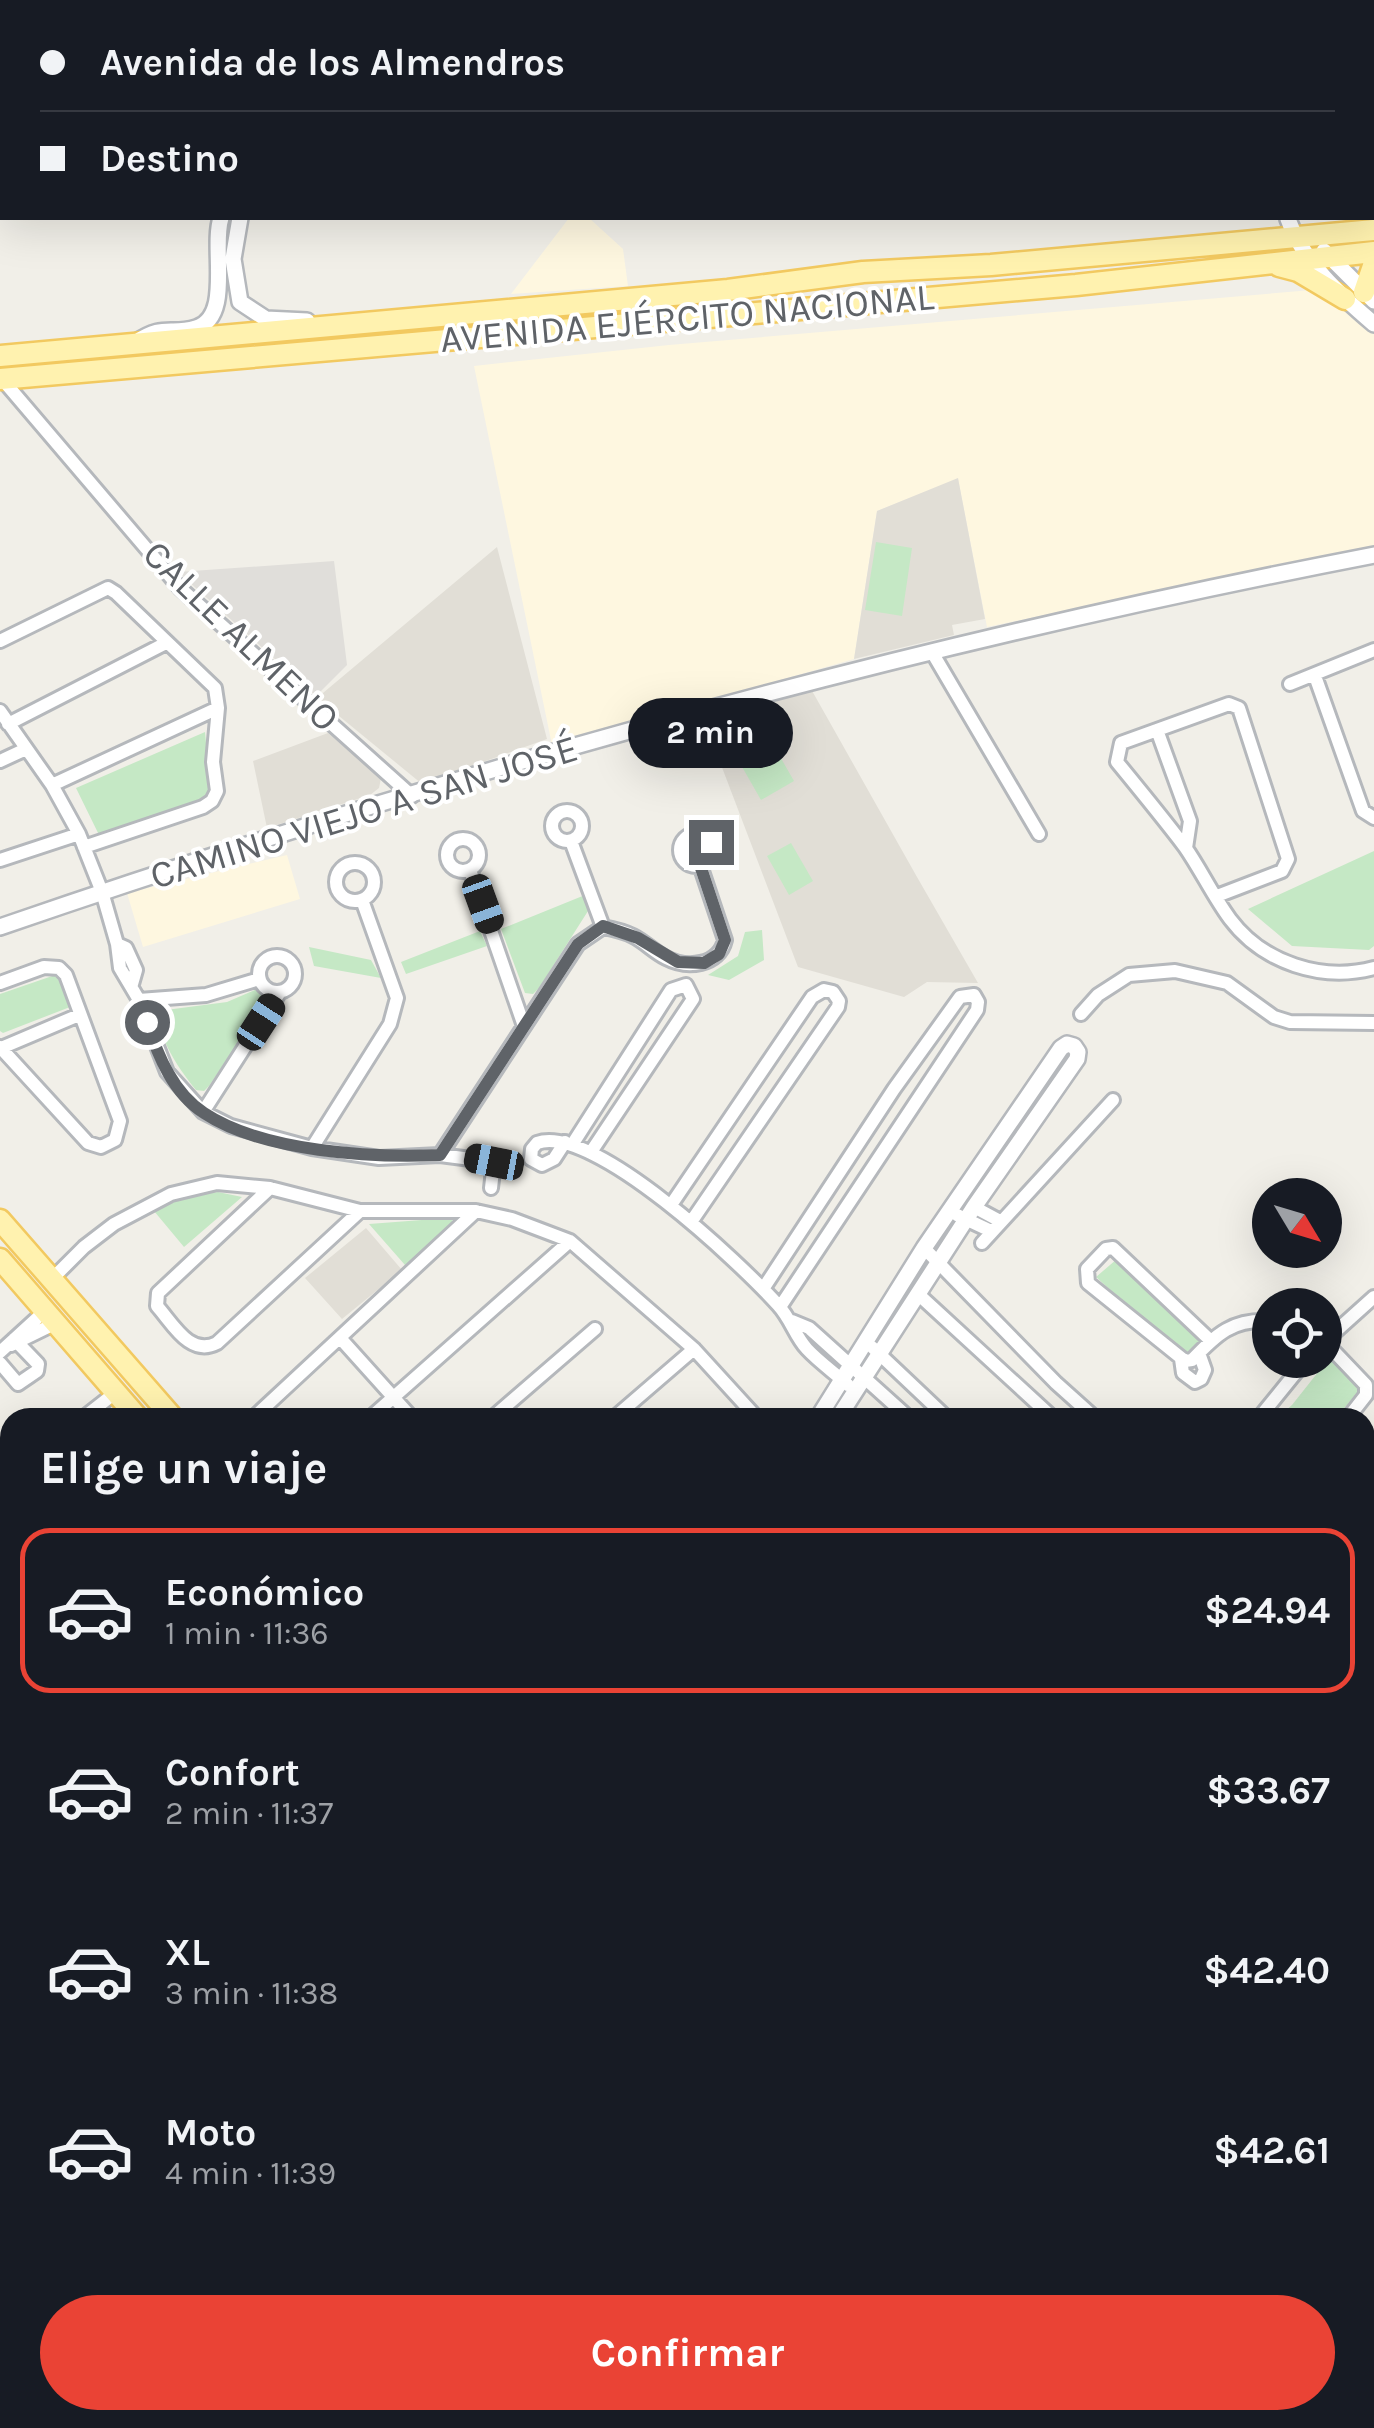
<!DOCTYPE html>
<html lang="es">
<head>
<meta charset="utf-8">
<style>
  :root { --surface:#171b24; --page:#242831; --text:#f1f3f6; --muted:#9ea1a6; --line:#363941; --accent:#ea4335 }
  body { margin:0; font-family:Karla,sans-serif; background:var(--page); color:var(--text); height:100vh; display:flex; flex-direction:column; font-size:38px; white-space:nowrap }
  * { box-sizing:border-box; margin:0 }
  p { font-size:32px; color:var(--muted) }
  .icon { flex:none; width:55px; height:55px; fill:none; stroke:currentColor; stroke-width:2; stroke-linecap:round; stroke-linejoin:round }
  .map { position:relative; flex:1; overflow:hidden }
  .drawer { position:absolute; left:0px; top:1408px; width:1375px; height:1022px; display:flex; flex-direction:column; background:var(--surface); border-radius:30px 30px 0 0; box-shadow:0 10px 40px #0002 }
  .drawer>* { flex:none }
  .banner { position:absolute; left:0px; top:0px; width:1375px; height:220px; box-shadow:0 10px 40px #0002; display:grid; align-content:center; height:220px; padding:0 40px; background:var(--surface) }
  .needle { width:65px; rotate:128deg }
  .controls { position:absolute; left:1252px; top:1178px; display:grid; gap:20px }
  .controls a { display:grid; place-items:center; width:90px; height:90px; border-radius:50%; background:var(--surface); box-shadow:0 10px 40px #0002; font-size:50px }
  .end { position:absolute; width:45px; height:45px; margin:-22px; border:12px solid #5f6368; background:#fff; box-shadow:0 0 0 5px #fff }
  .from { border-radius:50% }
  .bubble { position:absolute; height:70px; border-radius:35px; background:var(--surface); box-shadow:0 10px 40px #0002; font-size:32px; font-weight:700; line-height:70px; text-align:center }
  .car { position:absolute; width:30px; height:60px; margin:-30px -15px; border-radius:12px; box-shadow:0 0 8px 2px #0007; background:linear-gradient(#222 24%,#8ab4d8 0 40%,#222 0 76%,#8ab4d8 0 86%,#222 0) }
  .banner b { display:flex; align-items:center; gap:35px; height:95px; font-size:38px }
  .banner b+b { border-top:2px solid var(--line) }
  .banner i { width:25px; height:25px; background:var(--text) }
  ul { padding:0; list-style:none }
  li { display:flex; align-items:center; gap:30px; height:165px; margin:0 20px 15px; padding:0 20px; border:5px solid transparent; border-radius:30px }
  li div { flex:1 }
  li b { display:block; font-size:38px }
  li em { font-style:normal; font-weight:700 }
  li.selected { border-color:var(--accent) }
  li>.icon { width:90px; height:90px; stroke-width:1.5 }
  h2 { padding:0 40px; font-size:45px; line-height:120px }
  .cta { display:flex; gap:20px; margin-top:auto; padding:20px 40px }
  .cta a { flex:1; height:115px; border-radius:60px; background:var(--accent); color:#fff; font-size:40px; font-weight:700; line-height:115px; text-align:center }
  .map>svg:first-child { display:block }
  .commercial { fill:#fef7e0 }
  .industrial { fill:#e0deda }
  .education { fill:#e1ded6 }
  .green { fill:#c5e8c5 }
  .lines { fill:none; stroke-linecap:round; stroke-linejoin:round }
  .stream { stroke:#aadaff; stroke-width:4 }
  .canal { stroke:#aadaff; stroke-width:11 }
  .minor-casing { stroke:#b5b8bc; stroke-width:18 }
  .tertiary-casing { stroke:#b5b8bc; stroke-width:20 }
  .primary-casing { stroke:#f2c960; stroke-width:25 }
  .minor { stroke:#fff; stroke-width:12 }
  .tertiary { stroke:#fff; stroke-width:15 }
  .primary { stroke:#fff2af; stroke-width:20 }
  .route { stroke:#5f6368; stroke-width:12 }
  .labels { text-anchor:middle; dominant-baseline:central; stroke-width:8; stroke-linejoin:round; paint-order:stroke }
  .street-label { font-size:38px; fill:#5f6368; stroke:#fff }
</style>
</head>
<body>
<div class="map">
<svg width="1374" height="2428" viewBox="0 0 1374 2428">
  <rect width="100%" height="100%" fill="#f1efe8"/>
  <path class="commercial" d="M569 218H589L623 249 628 286 511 294Z
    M1324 289 1374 332V546L987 627 958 479 877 511 854 659 552 745 474 366 669 345Z
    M287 855 300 899 143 947 127 893Z
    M0 2077 10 2092V2214L0 2217Z"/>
  <path class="industrial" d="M334 561 347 665 316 696 178 572Z
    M113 2420H929L939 2428H119Z"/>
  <path class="education" d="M958 478 985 619 952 625 954 635 854 659 877 511Z
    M497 547 547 739 422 784 317 698Z
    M811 689 917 877 978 983 927 982 904 997 798 967 715 749 734 739 726 714 759 704 766 710 772 707 774 699Z
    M328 733 381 778 379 788 370 795 267 828 253 761Z
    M366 1228 402 1270 342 1319 305 1278Z"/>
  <path class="green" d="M876 542 912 548 902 616 865 610Z
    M205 732 211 795 101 839 76 788Z
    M766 732 794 781 761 800 733 751Z
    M791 843 813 881 789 895 767 856Z
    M1374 851V946L1369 950 1292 946 1248 909Z
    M585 895 588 911 539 988 533 994 525 993 501 929Z
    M762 930 764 960 729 980 708 975 738 956 745 932Z
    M480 931 487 946 406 974 401 962Z
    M309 947 371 960 381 978 314 966Z
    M58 974 70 1007 3 1033 0 1031V994Z
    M257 989 265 993 267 1000 209 1086 204 1091 196 1090C179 1069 158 1039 158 1011L227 1002Z
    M218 1192 242 1197 184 1247 154 1211 186 1196Z
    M448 1218 457 1223 405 1265 369 1224Z
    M1117 1259 1204 1342 1188 1361 1096 1277Z
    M1330 1357 1361 1388 1337 1417 1277 1418 1292 1405Z"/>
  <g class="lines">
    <path class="stream" d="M271 2420 278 2428"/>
    <path class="canal" d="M0 2047 10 2060"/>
    <defs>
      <path id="minor" d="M533 0 534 2
        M626 0 627 2
        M1172 0 1175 2
        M1321 0 1329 2
        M10 2 18 0
        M68 2 84 0
        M875 2 878 0
        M1078 2 1080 0
        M1372 17H1374
        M0 70 2 69
        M1372 104 1374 100
        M2 379 180 588 412 796
        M0 641 108 588 116 593 215 688 218 708 213 762 217 791 212 801 203 807 84 847
        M932 652 1039 834
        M1315 676 1363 811 1374 818
        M1290 684 1374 650
        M0 711 52 785 79 834 102 892 117 944 120 968 139 1000 167 1072 203 1112 231 1126 312 1148 379 1158 440 1155 494 1162 491 1188
        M8 724 166 643
        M1157 730 1190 821 1186 848
        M0 761 26 749
        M52 785 218 708
        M552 826a15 15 0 1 1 30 0a15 15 0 1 1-30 0Z
        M680 850a16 16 0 1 1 32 0a16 16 0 1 1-32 0Z
        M447 855a16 16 0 1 1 32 0a16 16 0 1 1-32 0Z
        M571 841 603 927
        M0 860 79 834
        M336 882a19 19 0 1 1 38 0a19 19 0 1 1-38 0Z
        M470 870 524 1026
        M1217 896 1282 871 1288 859 1239 708 1229 704 1121 743 1117 762C1140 790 1163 818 1185 847 1201 870 1213 896 1230 919 1263 963 1322 982 1374 968
        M603 927C614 929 623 931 633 936 645 942 654 952 666 958 687 969 719 966 725 940L700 865
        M117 944 126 948 136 970 132 984
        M259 974a18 18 0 1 1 36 0a18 18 0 1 1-36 0Z
        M0 983 44 967 59 968 66 975 120 1121 115 1140 101 1147 88 1143 0 1047
        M139 1000 206 995 259 979
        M1081 1014 1098 995 1129 975 1175 971 1227 983 1274 1017 1290 1022 1374 1023
        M1 1048 79 1015
        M203 1112 280 992
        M565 1142 554 1159 542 1165 531 1159 532 1149 537 1143C593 1123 741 1264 778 1305 791 1319 795 1336 807 1349 819 1362 835 1373 848 1385
        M572 1145 671 990 686 985 693 999 591 1152
        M312 1148 390 1024 397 998 362 900
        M440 1155 578 944 603 927
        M270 1188 158 1293 157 1306C173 1324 190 1357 217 1343L360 1211
        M671 1205 812 997 824 990 833 992 839 1001 838 1007 691 1222
        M974 1207 1000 1221
        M957 1215 991 1231
        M982 1243 1113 1100
        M924 1248 1056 1383 1095 1418
        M52 1279 84 1247 114 1224 171 1194 217 1183 270 1188 360 1211H476L512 1219 570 1241 694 1349 757 1418
        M763 1289 894 1089 960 997 974 995 978 1002 977 1010 780 1307
        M918 1294 1053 1418
        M792 1321 809 1328 909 1418
        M341 1339 412 1418
        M1211 1341 1113 1248 1106 1249 1087 1269 1088 1283 1185 1361 1192 1360C1217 1334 1232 1319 1270 1321
        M1325 1341 1374 1297
        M1325 1342 1366 1385V1395L1348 1418
        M11 1345 56 1323
        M872 1347 947 1418
        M0 1352 45 1311
        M1181 1359 1183 1373 1195 1382 1201 1379 1205 1370 1199 1353
        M0 1363 18 1384 37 1371 38 1364 14 1339
        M83 1418 115 1393
        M253 1418 476 1211
        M370 1418 570 1241
        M492 1418 595 1329
        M614 1418 694 1349
        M1259 1418 1306 1360
        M0 1478 10 1471
        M0 1559 10 1552
        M0 1640 10 1633
        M1365 1664 1374 1654
        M0 1669 10 1670
        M1365 1730H1374
        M0 1763 10 1759
        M0 1816 10 1812
        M1365 1826 1374 1825
        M1365 1870H1374
        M0 1922 10 1915
        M0 1929 10 1942
        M0 2009 10 2021
        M0 2257 10 2269
        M1365 2272 1374 2287
        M1365 2379 1374 2373
        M0 2413 10 2409
        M61 2420 67 2428
        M125 2420 131 2428
        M1313 2420 1318 2428
        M952 2428 959 2420"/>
      <path id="tertiary" d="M128 0 130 2
        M1043 0 1046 2
        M179 2 181 0
        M1296 2 1297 0
        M1309 2V0
        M240 218 233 259 240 302 266 319 307 321
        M1288 219C1304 263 1339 294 1374 324
        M1324 251 1374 301
        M135 343C165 323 169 336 196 328 233 317 211 248 221 218
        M0 927C449 772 908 645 1374 555
        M818 1418 924 1248 1061 1048 1067 1044 1074 1046 1078 1052 1077 1059 974 1207 838 1418
        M1365 2015 1374 2031"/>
      <path id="primary" d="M1279 266 1298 271 1345 299
        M1364 292 1374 263
        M0 356 728 290 863 272 991 265 1374 230
        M0 379 1076 285 1374 252
        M0 1220 173 1418
        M0 1259 138 1418
        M1365 2056 1374 2040
        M1365 2074H1374
        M1365 2110H1374
        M0 2228 10 2226
        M0 2254 10 2251
        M970 2420 980 2428
        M1003 2420 1012 2428"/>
    </defs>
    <use href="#minor" class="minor-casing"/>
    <use href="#tertiary" class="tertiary-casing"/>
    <use href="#primary" class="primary-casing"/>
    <use href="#minor" class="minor"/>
    <use href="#tertiary" class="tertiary"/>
    <use href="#primary" class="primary"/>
  </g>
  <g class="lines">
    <path class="route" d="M147 1022C158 1056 173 1093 204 1113 263 1152 372 1158 440 1155L578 944 603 926 638 938 678 962 704 963 719 954 725 940 700 865 712 854 711 842"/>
  </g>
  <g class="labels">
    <g class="street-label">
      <text transform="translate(687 318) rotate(-5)">AVENIDA EJÉRCITO NACIONAL</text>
      <text transform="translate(241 636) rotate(44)">CALLE ALMENO</text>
      <text transform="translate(364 812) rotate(-17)">CAMINO VIEJO A SAN JOSÉ</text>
    </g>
  </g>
</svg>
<div class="controls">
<a><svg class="needle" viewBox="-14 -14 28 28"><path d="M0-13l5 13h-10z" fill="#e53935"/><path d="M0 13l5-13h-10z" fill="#9ea1a6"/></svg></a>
<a><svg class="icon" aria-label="locate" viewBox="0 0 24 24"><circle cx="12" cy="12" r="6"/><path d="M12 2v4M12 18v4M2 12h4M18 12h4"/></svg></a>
</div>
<i class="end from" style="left:147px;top:1022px"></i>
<i class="end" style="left:711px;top:842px"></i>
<div class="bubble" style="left:628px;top:698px;width:165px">2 min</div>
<i class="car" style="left:483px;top:904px;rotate:160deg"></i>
<i class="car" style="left:261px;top:1022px;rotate:33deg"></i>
<i class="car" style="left:494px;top:1162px;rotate:281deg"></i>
<div class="banner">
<b><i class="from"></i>Avenida de los Almendros</b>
<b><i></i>Destino</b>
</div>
<section class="drawer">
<h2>Elige un viaje</h2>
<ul>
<li class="selected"><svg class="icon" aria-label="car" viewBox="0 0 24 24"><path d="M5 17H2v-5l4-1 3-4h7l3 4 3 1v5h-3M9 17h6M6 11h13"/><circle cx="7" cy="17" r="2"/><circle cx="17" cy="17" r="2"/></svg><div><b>Económico</b><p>1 min · 11:36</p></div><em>$24.94</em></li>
<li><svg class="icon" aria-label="car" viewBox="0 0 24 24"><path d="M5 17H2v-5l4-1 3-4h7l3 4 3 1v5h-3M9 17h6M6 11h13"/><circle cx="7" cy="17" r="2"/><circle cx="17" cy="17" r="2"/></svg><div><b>Confort</b><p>2 min · 11:37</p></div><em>$33.67</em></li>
<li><svg class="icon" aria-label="car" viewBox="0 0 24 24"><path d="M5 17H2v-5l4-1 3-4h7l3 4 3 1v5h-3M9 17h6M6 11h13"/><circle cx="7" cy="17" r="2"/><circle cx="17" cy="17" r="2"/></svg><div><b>XL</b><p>3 min · 11:38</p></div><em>$42.40</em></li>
<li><svg class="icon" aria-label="car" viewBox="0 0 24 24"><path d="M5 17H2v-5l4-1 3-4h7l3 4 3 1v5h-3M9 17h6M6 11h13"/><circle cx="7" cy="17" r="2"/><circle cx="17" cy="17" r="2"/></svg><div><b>Moto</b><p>4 min · 11:39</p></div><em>$42.61</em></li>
</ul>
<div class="cta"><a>Confirmar</a></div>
</section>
</div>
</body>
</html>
